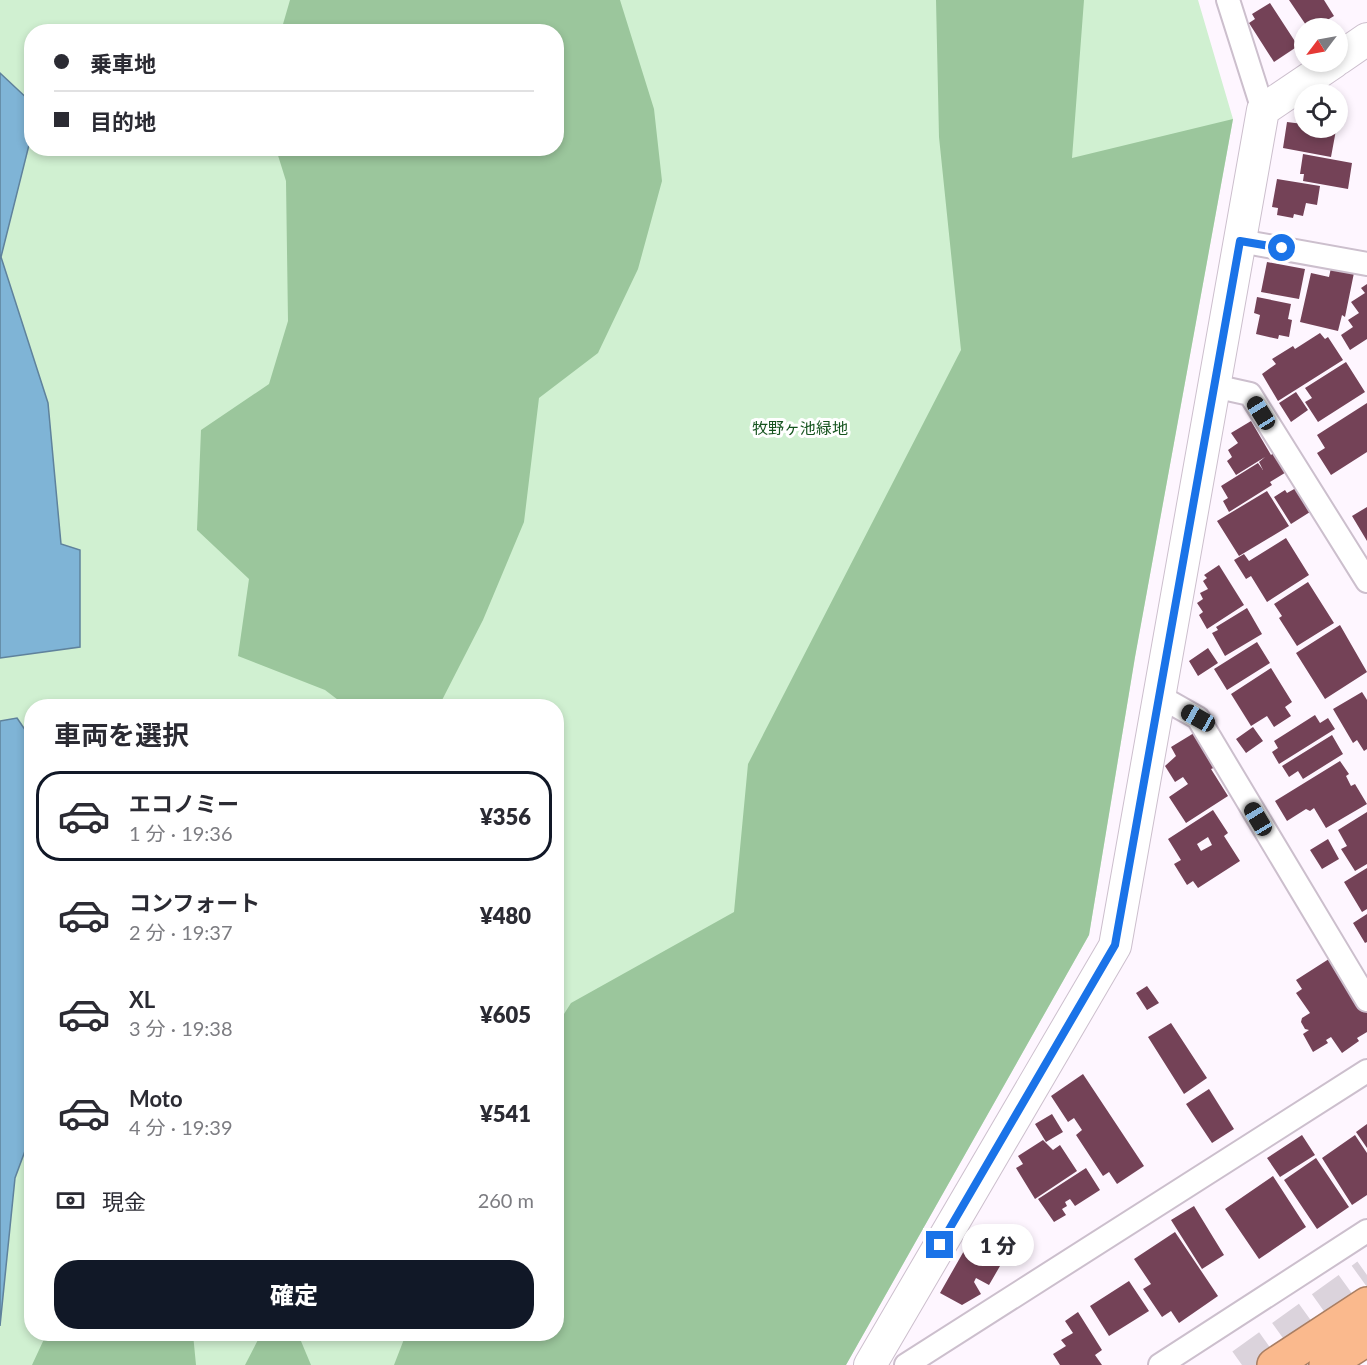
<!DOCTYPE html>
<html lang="ja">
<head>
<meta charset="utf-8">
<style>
  :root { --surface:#fff; --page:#f7f7f7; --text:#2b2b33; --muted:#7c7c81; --line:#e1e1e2; --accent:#111827 }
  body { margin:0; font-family:Lato,"Noto Sans JP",sans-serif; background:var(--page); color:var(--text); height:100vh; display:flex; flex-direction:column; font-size:22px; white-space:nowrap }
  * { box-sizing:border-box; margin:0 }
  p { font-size:20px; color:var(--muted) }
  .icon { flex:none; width:33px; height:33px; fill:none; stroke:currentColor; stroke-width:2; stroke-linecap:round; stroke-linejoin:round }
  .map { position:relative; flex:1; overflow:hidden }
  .drawer { position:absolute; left:24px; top:699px; width:540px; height:642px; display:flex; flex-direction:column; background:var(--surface); border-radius:24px; box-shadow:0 3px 9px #0003 }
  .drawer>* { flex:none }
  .hud { position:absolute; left:24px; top:24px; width:540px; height:132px; border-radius:24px; box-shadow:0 3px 9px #0003; display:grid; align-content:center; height:132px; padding:0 30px; background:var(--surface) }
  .needle { width:39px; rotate:238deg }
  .controls { position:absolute; left:1294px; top:18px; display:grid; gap:12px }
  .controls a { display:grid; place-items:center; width:54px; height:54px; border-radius:50%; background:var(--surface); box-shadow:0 3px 9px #0003; font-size:30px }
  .end { position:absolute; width:27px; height:27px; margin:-14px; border:8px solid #1a73e8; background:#fff; box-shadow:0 0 0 3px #fff }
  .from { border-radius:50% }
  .bubble { position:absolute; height:42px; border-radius:21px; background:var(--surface); box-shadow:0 3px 9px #0003; font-size:20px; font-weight:800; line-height:42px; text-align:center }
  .car { position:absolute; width:18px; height:36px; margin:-18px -9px; border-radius:8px; box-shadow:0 0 4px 2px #0007; background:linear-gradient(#222 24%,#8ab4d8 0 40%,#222 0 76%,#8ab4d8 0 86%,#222 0) }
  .hud b { display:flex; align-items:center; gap:21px; height:57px; font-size:22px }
  .hud b+b { border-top:2px solid var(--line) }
  .hud i { width:15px; height:15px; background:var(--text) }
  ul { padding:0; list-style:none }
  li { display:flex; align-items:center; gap:18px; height:90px; margin:0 12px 9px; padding:0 18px; border:3px solid transparent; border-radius:24px }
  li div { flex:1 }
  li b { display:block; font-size:22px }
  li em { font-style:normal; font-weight:800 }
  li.current { border-color:var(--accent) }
  li>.icon { width:54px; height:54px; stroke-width:1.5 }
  h2 { padding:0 30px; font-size:27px; line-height:72px }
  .pay { display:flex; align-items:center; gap:15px; height:66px; padding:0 30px; font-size:22px }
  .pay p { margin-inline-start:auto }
  .action { display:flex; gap:12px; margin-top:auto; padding:12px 30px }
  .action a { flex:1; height:69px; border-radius:24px; background:var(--accent); color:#fff; font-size:24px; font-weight:800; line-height:69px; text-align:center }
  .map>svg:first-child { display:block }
  .green { fill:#d0f0d1; fill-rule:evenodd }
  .forest { fill:#9bc69c }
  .water { fill:#7fb4d6; stroke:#5f829c; stroke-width:1.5 }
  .building { fill:#744257; fill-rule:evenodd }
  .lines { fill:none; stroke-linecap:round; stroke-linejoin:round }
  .highway-tunnel { stroke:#dbd3dc; stroke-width:33; stroke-dasharray:33 16; stroke-linecap:butt }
  .street-casing { stroke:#ccbfcd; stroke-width:26 }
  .secondary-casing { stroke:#ccbfcd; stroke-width:34 }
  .highway-casing { stroke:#a97e63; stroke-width:36 }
  .street { stroke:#fff; stroke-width:22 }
  .secondary { stroke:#fff; stroke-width:32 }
  .highway { stroke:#fab98d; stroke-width:33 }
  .route { stroke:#1a73e8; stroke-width:8 }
  .labels { text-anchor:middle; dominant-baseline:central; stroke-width:6; stroke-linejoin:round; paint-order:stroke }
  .park-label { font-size:16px; fill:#16541f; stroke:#fff }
</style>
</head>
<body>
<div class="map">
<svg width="1367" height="1365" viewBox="0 0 1367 1365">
  <rect width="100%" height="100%" fill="#fef6ff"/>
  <path class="green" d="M0 0H1198L1233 119 1135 657 1089 935 846 1365H0ZM32 32H556V148H32ZM32 706H556V1334H32Z"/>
  <path class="forest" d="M290 0H620L654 109 662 181 638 269 598 353 539 398 524 522 483 620 439 706H346L325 690 238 656 249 579 197 530 201 430 269 384 288 321 286 181 276 149 556 148V32L281 31Z
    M936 0H1084L1072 158 1233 119 1135 657 1089 935 846 1365H394L406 1334H556L557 1025 571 1003 734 912 748 764 961 350 939 137Z
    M58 1334H193L196 1365H32L45 1337Z
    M261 1334H298L311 1365H245Z"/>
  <path class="water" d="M0 73 32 103 31 137 1 257 48 403 61 544 80 550V647L0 658Z
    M17 718 32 740V1132L15 1178 0 1326V721Z"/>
  <path class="building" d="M1289 0H1324L1334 16 1314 28H1308Z
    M1270 3 1298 46 1274 62 1249 23 1255 19 1252 14Z
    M1305 107V128L1336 130 1331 157 1283 148 1287 122 1303 124 1296 113Z
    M1303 154 1352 163 1348 189 1303 181 1304 174H1300Z
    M1277 179 1320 186 1317 205 1306 203 1303 216 1294 214 1293 218 1277 215 1278 208 1272 207Z
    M1333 259 1356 263 1345 317 1342 315 1338 331 1300 322 1311 273 1329 277Z
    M1267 262 1305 269 1299 299 1261 292Z
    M1367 284V339L1350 350 1341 335 1353 327 1348 320 1359 313 1351 302 1365 293 1361 288Z
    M1257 297 1291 304 1288 319 1292 320 1289 337 1279 335 1278 339 1256 334 1260 315 1254 313Z
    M1320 333 1325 339 1328 337 1343 360 1278 401 1262 374 1276 364 1272 359 1293 346 1295 349Z
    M1346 362 1365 392 1318 422 1305 402 1312 398 1305 388Z
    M1296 392 1308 410 1291 422 1279 403Z
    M1367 403V452L1331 475 1317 453 1325 448 1317 435Z
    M1251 421 1271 455 1276 451 1288 471 1270 482 1272 485 1229 512 1223 501 1228 498 1221 486 1258 463 1263 470 1259 462 1265 457 1236 475 1227 461 1232 457 1228 450 1238 443 1231 433Z
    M1296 488 1310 512 1291 524 1274 497 1285 490 1287 493Z
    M1267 491 1289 526 1239 556 1217 521Z
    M1367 507V541L1352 516Z
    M1286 538 1309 575 1267 602 1251 576 1246 579 1234 560 1244 554 1249 561Z
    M1219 565 1244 605 1207 629 1199 615 1203 612 1197 603 1203 599 1200 593 1208 589 1203 581 1207 578 1204 575Z
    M1308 582 1334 623 1297 646 1279 618 1282 616 1274 604Z
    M1247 608 1262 634 1225 656 1212 633 1218 630 1216 627Z
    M1340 625 1367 672 1325 699 1296 653Z
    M1257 642 1270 663 1227 690 1214 669Z
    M1208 648 1218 663 1198 676 1189 661Z
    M1271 668 1292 702 1285 707 1291 716 1274 727 1267 716 1251 726 1231 694Z
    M1362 692 1367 700V749L1364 751 1357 740 1353 743 1333 709Z
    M1315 715 1320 723 1328 718 1335 729 1279 764 1272 752 1278 748 1274 741Z
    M1253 727 1263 741 1246 753 1236 739Z
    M1194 733 1216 767 1211 769 1228 796 1186 823 1169 797 1188 784 1183 777 1175 782 1165 766 1176 756 1171 747Z
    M1332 735 1343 754 1303 779 1298 771 1289 777 1282 766Z
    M1340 761 1349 774 1346 776 1351 786 1355 784 1367 804 1326 828 1314 808 1310 811 1306 809 1287 821 1275 801Z
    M1213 810 1228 833 1224 836 1240 861 1198 888 1193 881 1187 885 1174 864 1181 860 1168 839ZM1208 837 1212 845 1201 851 1197 844Z
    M1367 812V864L1355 871 1341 849 1347 846 1338 830Z
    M1328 839 1339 859 1322 869 1310 850Z
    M1367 868V909L1362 912 1344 882Z
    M1367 914V942L1365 943 1353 923Z
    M1332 957 1367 1010V1032L1357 1038 1359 1041 1342 1053 1331 1037 1326 1040 1328 1043 1313 1052 1303 1034 1309 1030 1305 1029 1301 1022 1302 1018 1310 1013 1296 993 1302 989 1296 980Z
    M1147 986 1159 1003 1147 1010 1136 993Z
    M1171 1023 1207 1078 1184 1094 1148 1037Z
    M1083 1074 1144 1166 1117 1184 1109 1172 1103 1176 1076 1135 1082 1130 1074 1118 1068 1122 1051 1096Z
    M1209 1089 1234 1129 1212 1143 1186 1104Z
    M1052 1114 1063 1132 1046 1142 1035 1124Z
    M1367 1124V1148L1356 1132Z
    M1302 1135 1315 1155 1280 1177 1267 1158Z
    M1355 1135 1367 1153V1195L1352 1205 1322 1158Z
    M1043 1140 1053 1150 1060 1145 1077 1171 1035 1199 1016 1168 1023 1164 1018 1156Z
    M1316 1158 1349 1207 1317 1229 1284 1180Z
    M1086 1168 1100 1190 1075 1206 1070 1199 1065 1202 1067 1206 1062 1209 1066 1215 1054 1222 1038 1199Z
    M1273 1176 1306 1227 1259 1259 1225 1209Z
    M1194 1206 1224 1255 1202 1269 1171 1220Z
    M1175 1232 1218 1296 1179 1323 1171 1311 1162 1317 1143 1289 1151 1284 1134 1259Z
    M969 1242 989 1254 986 1259 1000 1266 989 1285 976 1278 974 1282 981 1294 962 1305 940 1293Z
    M1129 1281 1149 1311 1109 1336 1090 1306Z
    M1078 1312 1102 1350 1095 1355 1102 1365H1060L1053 1354 1066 1346 1061 1340 1073 1333 1065 1321Z"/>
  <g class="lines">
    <path class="highway-tunnel" d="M1242 1365 1367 1275"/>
    <defs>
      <path id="street" d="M1228 0 1263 110
        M1240 241 1367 264
        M1214 386 1250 394 1367 581
        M1159 696 1198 718 1367 1000
        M906 1365 1367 1071
        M1160 1365 1367 1231"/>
      <path id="secondary" d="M1338 59 1367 39
        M870 1365 1115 946 1263 110 1334 62"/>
      <path id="highway" d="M1274 1365 1367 1304
        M1326 1365 1367 1339"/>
    </defs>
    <use href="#street" class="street-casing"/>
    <use href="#secondary" class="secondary-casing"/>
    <use href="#highway" class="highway-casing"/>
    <use href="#street" class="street"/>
    <use href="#secondary" class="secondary"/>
    <use href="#highway" class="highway"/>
  </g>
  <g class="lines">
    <path class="route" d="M940 1245 1115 945 1240 241 1282 248"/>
  </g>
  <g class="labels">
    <g class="park-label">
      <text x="800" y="427">牧野ヶ池緑地</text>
    </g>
  </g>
</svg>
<div class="controls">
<a><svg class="needle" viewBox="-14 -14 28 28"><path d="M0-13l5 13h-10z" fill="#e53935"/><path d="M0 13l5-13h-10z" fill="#7c7c81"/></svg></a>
<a><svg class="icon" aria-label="locate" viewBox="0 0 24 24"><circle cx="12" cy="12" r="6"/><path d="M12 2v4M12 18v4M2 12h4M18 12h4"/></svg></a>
</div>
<i class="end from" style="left:1282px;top:248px"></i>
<i class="end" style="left:940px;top:1245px"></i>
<div class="bubble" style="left:962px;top:1224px;width:72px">1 分</div>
<i class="car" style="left:1261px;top:413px;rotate:328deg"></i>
<i class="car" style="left:1198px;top:718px;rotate:299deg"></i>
<i class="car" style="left:1258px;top:819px;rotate:329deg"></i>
<div class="hud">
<b><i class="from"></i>乗車地</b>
<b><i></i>目的地</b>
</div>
<section class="drawer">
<h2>車両を選択</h2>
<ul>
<li class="current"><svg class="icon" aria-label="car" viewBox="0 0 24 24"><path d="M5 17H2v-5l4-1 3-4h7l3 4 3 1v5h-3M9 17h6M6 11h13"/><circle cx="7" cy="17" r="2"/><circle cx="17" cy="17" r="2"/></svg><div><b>エコノミー</b><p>1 分 · 19:36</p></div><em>¥356</em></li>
<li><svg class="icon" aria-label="car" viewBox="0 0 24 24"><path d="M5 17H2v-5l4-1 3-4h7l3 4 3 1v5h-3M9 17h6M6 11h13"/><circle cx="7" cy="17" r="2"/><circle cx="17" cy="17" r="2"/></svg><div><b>コンフォート</b><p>2 分 · 19:37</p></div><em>¥480</em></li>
<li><svg class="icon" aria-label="car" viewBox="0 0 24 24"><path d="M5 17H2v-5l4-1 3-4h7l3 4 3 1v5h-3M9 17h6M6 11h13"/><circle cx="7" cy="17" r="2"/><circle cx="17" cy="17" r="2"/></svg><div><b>XL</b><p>3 分 · 19:38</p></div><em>¥605</em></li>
<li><svg class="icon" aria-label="car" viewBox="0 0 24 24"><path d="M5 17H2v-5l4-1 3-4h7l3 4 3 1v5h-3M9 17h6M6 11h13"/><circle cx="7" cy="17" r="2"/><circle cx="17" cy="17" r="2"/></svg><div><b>Moto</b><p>4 分 · 19:39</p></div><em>¥541</em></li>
</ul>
<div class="pay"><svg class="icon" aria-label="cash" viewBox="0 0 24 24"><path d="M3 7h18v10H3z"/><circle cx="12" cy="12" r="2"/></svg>現金<p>260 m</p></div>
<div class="action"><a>確定</a></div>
</section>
</div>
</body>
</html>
